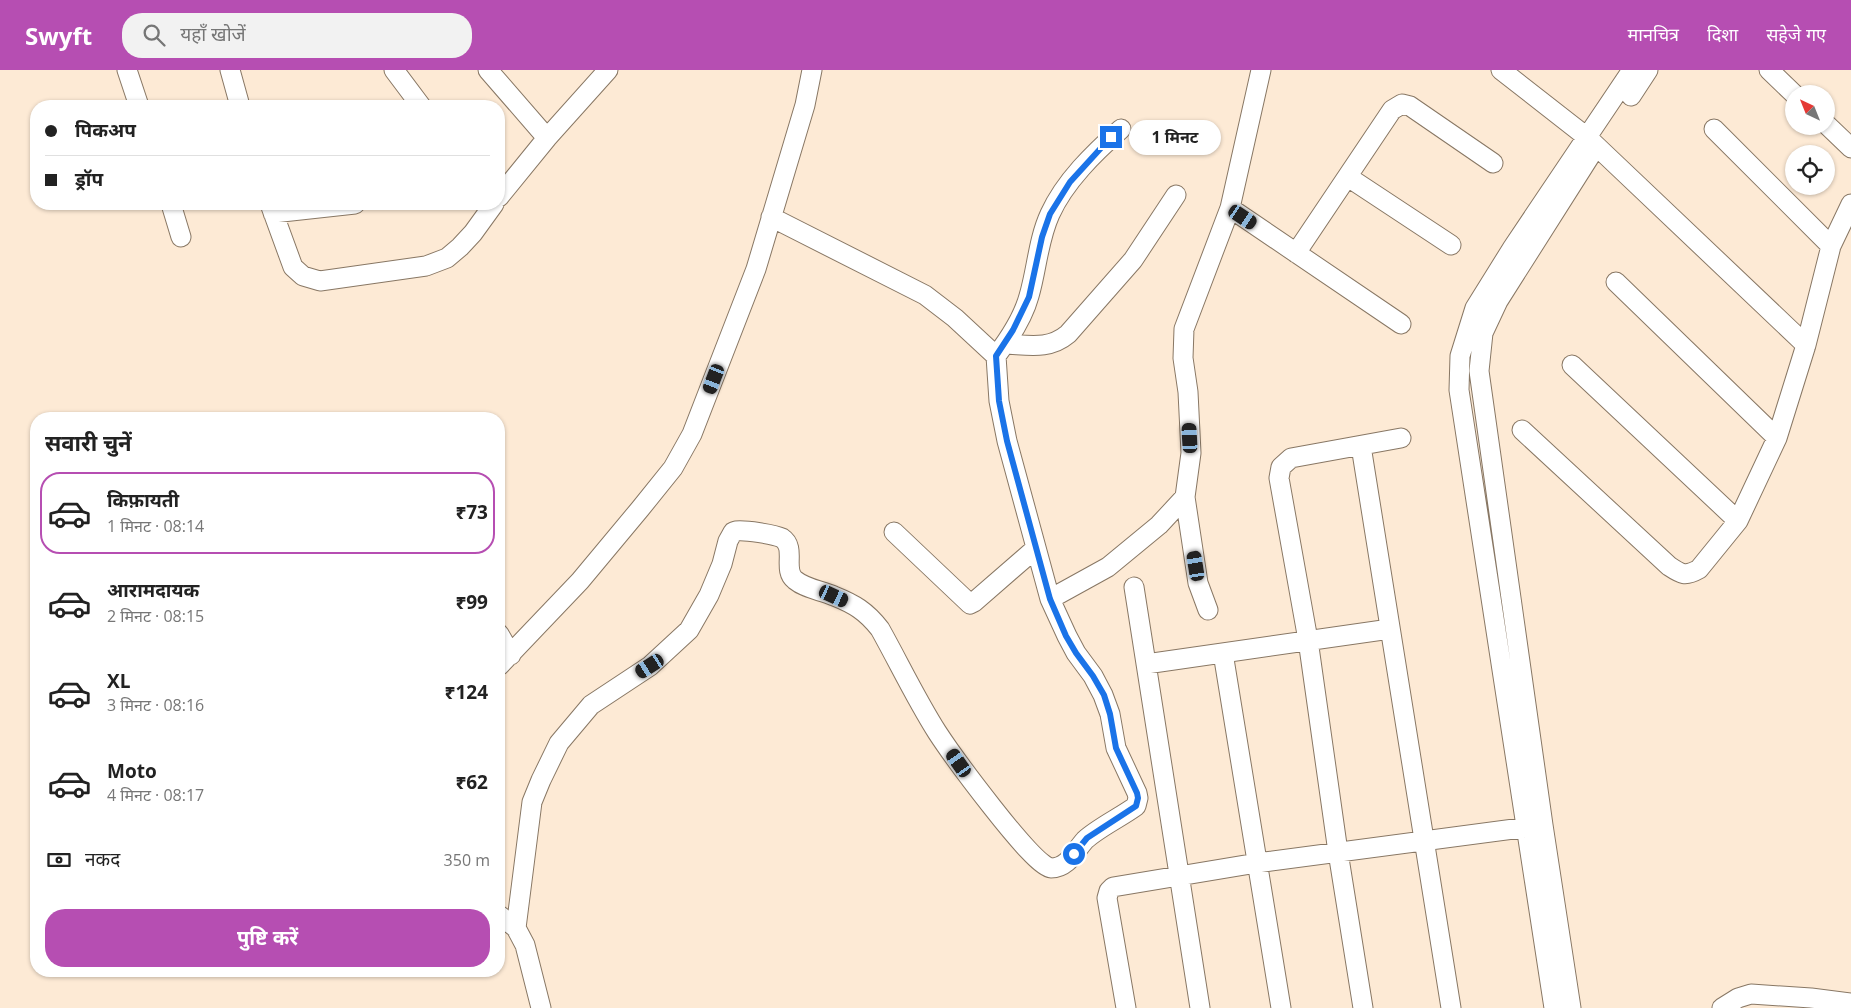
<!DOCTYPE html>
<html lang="hi">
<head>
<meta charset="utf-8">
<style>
  :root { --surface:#fff; --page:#f2f2f2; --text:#222; --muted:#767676; --line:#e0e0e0; --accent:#b64eb2 }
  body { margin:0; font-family:"Open Sans","Noto Sans Devanagari",sans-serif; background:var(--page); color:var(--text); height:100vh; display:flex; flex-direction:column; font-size:19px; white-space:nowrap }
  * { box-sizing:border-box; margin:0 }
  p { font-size:16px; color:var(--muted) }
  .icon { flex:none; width:28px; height:28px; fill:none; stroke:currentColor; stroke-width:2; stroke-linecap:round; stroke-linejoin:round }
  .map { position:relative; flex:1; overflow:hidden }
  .panel { position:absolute; left:30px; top:342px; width:475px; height:565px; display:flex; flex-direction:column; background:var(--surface); border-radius:20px; box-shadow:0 1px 4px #0004 }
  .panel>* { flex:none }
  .hud { position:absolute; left:30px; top:30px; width:475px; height:110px; border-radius:20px; box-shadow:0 1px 4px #0004; display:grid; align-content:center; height:110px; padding:0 15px; background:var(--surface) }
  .needle { width:32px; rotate:317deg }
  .controls { position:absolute; left:1785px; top:15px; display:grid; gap:10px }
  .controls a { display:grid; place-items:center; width:50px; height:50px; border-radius:50%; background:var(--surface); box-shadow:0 1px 4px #0004; font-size:25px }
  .end { position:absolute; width:22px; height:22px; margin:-11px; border:6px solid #1a73e8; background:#fff; box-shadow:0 0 0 2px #fff }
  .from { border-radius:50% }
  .bubble { position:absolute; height:35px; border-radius:18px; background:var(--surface); box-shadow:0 1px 4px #0004; font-size:16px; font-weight:700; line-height:35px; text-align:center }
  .car { position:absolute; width:15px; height:30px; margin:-15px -8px; border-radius:6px; box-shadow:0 0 4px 1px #0007; background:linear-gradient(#222 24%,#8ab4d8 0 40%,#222 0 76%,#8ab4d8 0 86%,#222 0) }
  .hud b { display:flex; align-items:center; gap:18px; height:48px; font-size:19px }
  .hud b+b { border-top:1px solid var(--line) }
  .hud i { width:12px; height:12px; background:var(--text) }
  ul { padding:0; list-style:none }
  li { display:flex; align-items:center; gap:15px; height:82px; margin:0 10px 8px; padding:0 5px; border:2px solid transparent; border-radius:20px }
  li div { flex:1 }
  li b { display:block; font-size:19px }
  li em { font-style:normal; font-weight:700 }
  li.selected { border-color:var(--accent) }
  li>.icon { width:45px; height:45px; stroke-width:1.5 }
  h2 { padding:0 15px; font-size:22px; line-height:60px }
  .pay { display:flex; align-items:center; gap:12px; height:55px; padding:0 15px; font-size:19px }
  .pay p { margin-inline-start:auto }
  .primary-button { display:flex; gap:10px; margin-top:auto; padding:10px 15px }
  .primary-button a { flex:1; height:58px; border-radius:20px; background:var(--accent); color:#fff; font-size:20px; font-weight:700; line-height:58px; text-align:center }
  header { display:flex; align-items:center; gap:30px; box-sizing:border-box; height:70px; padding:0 25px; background:var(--accent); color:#fff }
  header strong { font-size:24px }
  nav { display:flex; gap:28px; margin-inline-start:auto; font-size:18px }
  .search { width:350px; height:45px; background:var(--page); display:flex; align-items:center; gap:12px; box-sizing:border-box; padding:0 18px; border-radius:20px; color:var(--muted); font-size:19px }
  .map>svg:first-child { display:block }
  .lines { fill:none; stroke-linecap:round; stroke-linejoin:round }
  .minor-casing { stroke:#887764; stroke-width:21 }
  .minor { stroke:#fff; stroke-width:19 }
  .route { stroke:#1a73e8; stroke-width:6 }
</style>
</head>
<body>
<header>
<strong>Swyft</strong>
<div class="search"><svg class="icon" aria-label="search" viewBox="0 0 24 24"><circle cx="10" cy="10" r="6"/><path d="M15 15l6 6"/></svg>यहाँ खोजें</div>
<nav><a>मानचित्र</a><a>दिशा</a><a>सहेजे गए</a></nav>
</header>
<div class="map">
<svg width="1851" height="938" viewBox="0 0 1851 938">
  <rect width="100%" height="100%" fill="#fdead5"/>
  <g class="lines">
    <defs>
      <path id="minor" d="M127 0 139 36
        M230 0 240 36
        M394 0 421 36
        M488 0 547 68
        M1501 0 1588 68 1806 275
        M1769 0 1794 24
        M1631 26 1648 0
        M1826 54 1851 78
        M1714 59 1831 176
        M1348 107 1451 175
        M499 127 547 68 608 0
        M171 134 181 167
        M270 134 293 197 303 206 320 211 426 196 447 188 460 177 473 163 494 134
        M1230 138 1401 254
        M273 143 355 134
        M771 147 925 225 955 248 996 286
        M1296 183 1392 40 1402 34 1410 36 1493 93
        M1616 212 1777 368
        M1005 274C1029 275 1049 280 1068 264L1133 190 1176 125
        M1572 295 1738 451
        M1522 360 1669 496C1681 504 1685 507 1699 499L1738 451 1777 368 1806 275 1831 176 1851 134
        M1361 376 1451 938
        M1185 427 1198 513 1208 540
        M894 462 970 534 974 532 1035 479
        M1134 517 1200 938
        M1050 529 1108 497 1159 455 1185 427 1191 383 1188 322 1183 288 1184 259 1230 138 1261 0
        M499 564 511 585
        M1223 583 1281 938
        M1146 594 1390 559
        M499 596 580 511 640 439 673 398 692 364 756 199 805 35 812 0
        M499 845 516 858 525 875 541 938
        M516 858 532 732 541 710 559 673 591 635 650 596 689 560 709 525 722 494 728 471 733 462 736 461C745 460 774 464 782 468 797 478 782 500 795 510 806 519 820 520 834 526 854 534 866 541 880 559 899 593 916 629 937 662 950 682 1034 798 1051 798 1068 798 1075 781 1085 770 1098 758 1121 747 1136 736L1138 728 1137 723 1116 678 1110 644 1103 625 1093 606 1076 583 1067 566 1050 529 1007 371 999 331 996 286C1009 269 1023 248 1029 226 1037 199 1038 170 1050 144 1065 111 1094 83 1121 59
        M1126 938 1107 828 1109 821 1113 817 1257 793 1537 756
        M1363 938 1338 782 1308 570 1279 408 1281 397 1291 388 1401 368
        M1554 938 1459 320 1460 286 1475 238 1513 177 1632 0
        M1571 938 1543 755 1479 301 1483 263 1498 231 1590 86
        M1722 938 1738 928 1751 924 1811 928 1851 933"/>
    </defs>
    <use href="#minor" class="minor-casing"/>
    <use href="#minor" class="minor"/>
  </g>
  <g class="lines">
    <path class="route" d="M1074 784 1087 768 1136 736 1138 728 1137 723 1116 678 1110 644 1104 625 1093 606 1076 583 1066 566 1050 529 1007 371 999 331 996 286 1013 260 1029 227 1042 167 1050 144 1070 112 1111 67"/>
  </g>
</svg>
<div class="controls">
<a><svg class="needle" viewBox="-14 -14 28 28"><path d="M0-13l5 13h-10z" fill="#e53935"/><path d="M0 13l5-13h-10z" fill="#767676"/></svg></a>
<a><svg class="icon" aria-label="locate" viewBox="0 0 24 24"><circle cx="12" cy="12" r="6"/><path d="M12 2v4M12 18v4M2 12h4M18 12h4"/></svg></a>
</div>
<i class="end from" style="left:1074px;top:784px"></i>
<i class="end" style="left:1111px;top:67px"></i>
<div class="bubble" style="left:1129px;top:50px;width:92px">1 मिनट</div>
<i class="car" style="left:1243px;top:147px;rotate:124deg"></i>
<i class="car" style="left:714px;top:309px;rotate:201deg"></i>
<i class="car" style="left:1190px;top:368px;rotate:357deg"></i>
<i class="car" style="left:1196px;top:496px;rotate:351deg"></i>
<i class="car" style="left:834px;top:526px;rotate:115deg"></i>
<i class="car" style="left:650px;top:596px;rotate:237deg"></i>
<i class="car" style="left:959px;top:693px;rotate:325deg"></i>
<div class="hud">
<b><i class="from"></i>पिकअप</b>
<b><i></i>ड्रॉप</b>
</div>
<section class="panel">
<h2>सवारी चुनें</h2>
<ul>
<li class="selected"><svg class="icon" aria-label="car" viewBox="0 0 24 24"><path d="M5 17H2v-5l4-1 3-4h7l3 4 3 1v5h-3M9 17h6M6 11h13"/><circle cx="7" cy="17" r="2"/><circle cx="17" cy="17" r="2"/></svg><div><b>किफ़ायती</b><p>1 मिनट · 08:14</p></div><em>₹73</em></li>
<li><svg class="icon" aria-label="car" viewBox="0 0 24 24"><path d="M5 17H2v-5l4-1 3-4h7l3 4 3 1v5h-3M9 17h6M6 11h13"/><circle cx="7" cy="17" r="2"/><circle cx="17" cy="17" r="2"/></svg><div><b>आरामदायक</b><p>2 मिनट · 08:15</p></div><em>₹99</em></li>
<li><svg class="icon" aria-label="car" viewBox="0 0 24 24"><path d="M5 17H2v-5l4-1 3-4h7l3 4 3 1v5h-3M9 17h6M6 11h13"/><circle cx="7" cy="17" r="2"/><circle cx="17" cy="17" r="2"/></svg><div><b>XL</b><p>3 मिनट · 08:16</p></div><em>₹124</em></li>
<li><svg class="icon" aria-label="car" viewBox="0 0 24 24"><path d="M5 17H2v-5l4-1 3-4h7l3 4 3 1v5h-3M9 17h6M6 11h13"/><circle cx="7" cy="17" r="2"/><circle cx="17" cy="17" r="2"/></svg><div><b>Moto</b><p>4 मिनट · 08:17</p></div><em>₹62</em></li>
</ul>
<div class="pay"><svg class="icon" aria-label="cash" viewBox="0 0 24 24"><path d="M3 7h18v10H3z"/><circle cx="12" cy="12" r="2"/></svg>नकद<p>350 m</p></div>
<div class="primary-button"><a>पुष्टि करें</a></div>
</section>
</div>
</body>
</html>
